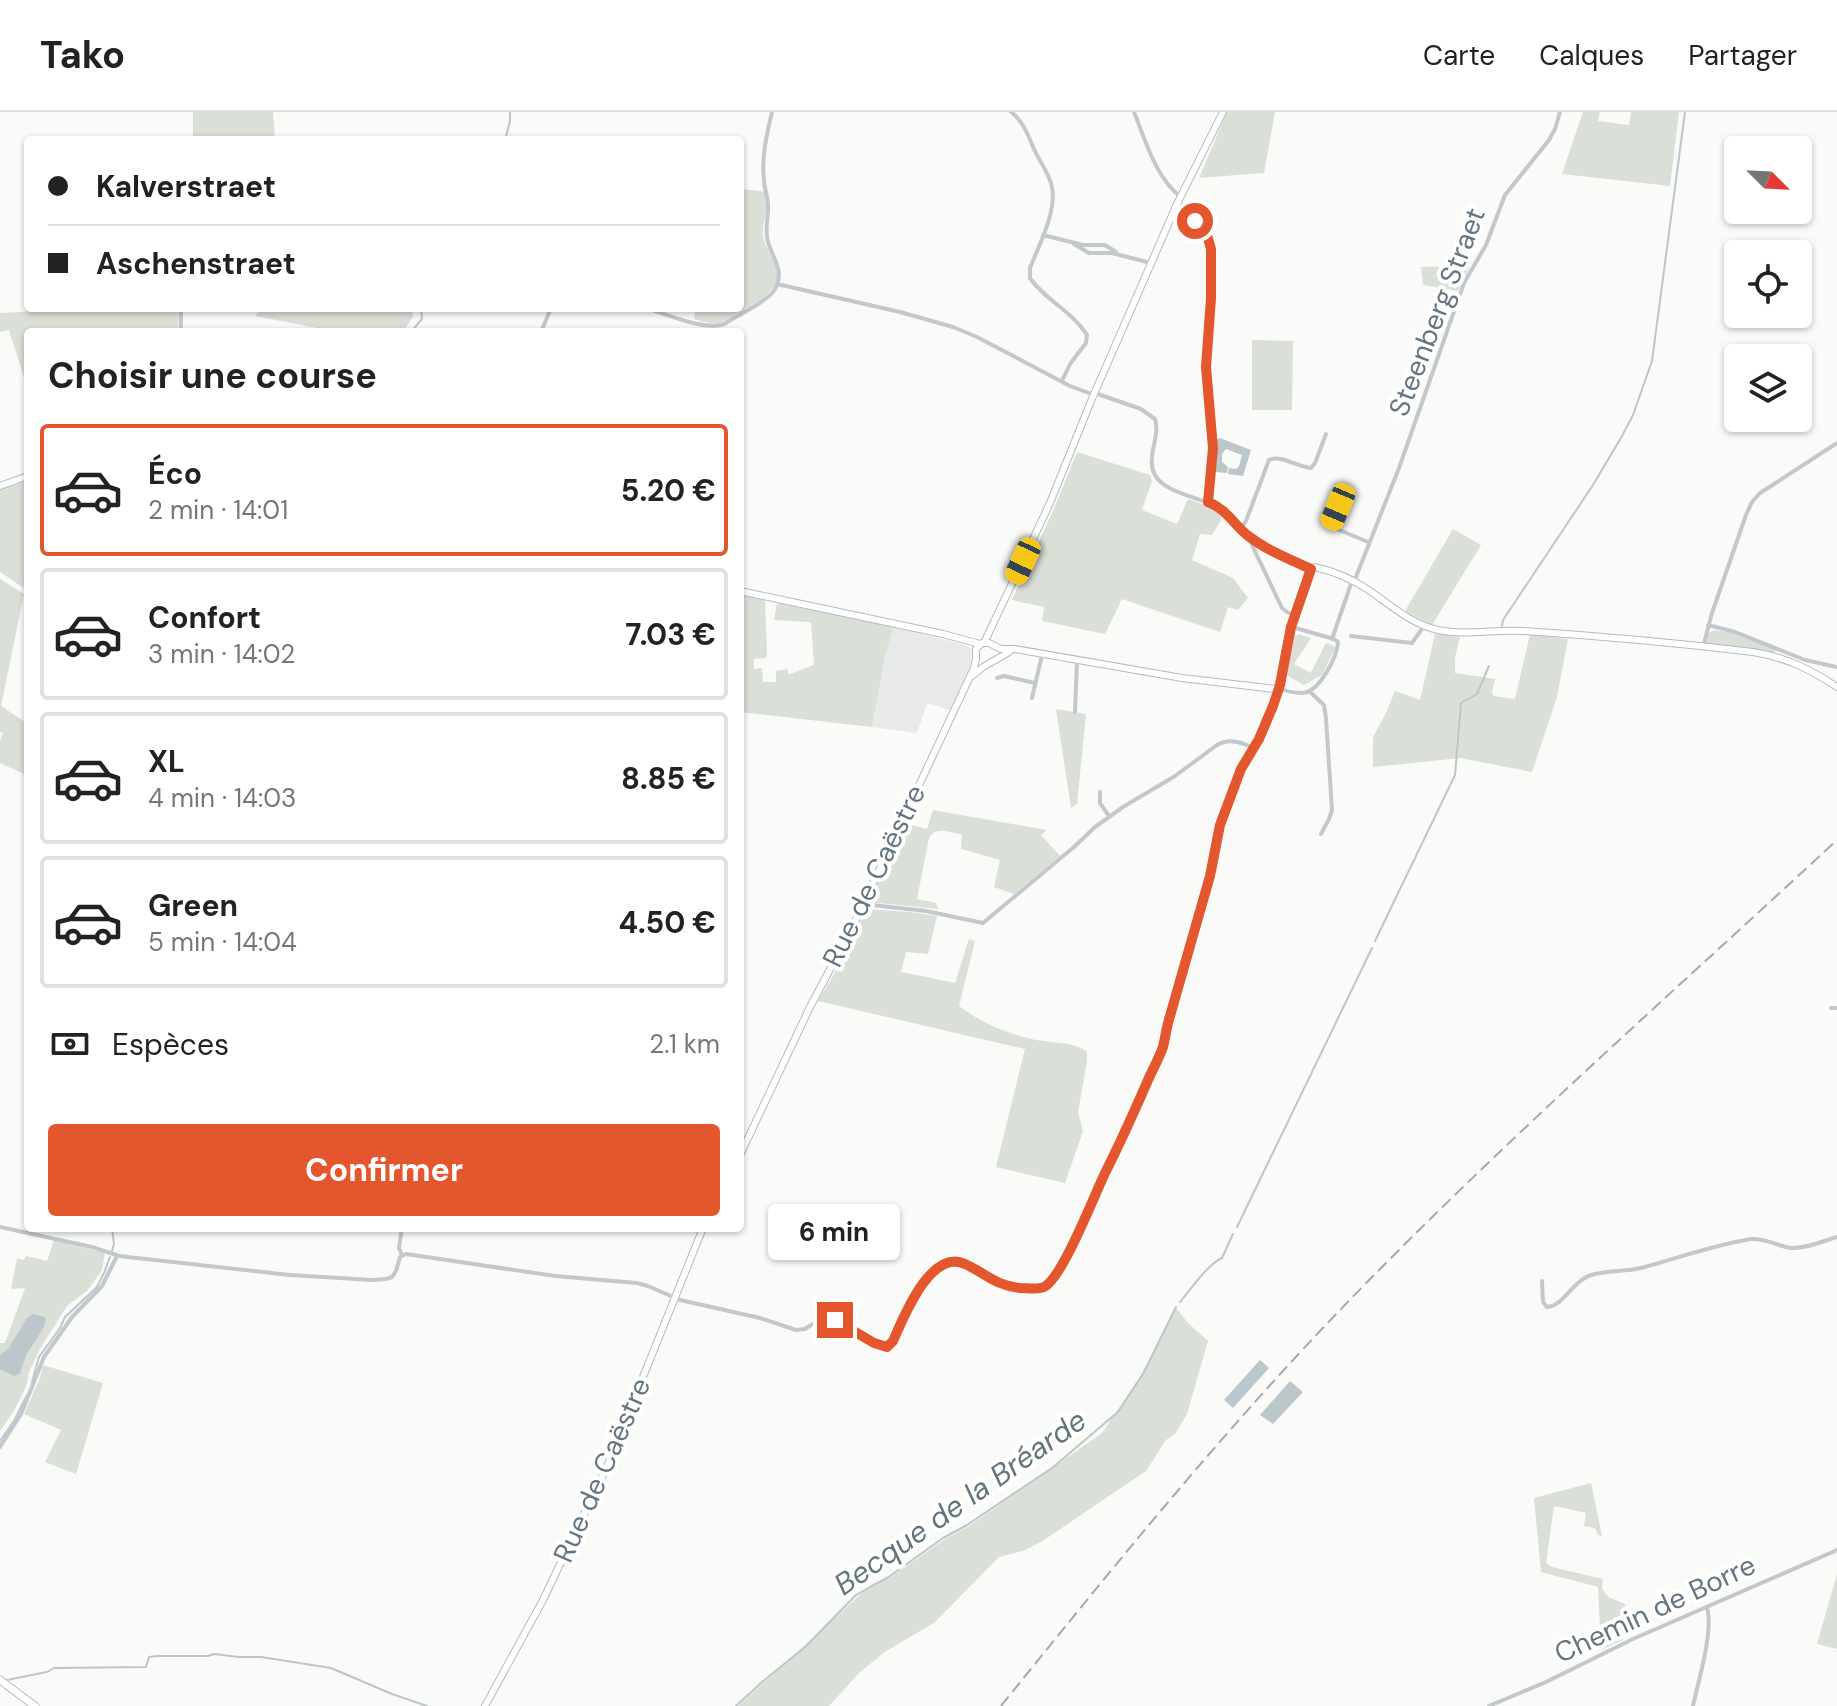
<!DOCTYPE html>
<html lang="fr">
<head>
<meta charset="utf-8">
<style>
  :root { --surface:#fff; --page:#f2f2f2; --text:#222; --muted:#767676; --line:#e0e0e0; --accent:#e4572e }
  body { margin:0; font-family:"DM Sans",sans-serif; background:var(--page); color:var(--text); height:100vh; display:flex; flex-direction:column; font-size:30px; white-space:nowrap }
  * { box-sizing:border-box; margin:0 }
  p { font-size:26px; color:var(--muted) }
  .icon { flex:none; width:44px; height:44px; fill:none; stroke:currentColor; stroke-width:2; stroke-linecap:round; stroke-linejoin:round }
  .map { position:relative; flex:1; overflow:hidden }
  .side { position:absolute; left:24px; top:216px; width:720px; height:904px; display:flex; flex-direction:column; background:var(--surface); border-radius:8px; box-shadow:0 2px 6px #0004 }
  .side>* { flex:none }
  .top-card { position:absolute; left:24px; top:24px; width:720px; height:176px; border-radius:8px; box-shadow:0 2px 6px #0004; display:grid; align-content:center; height:176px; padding:0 24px; background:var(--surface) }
  .needle { width:52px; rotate:114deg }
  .tools { position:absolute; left:1724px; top:24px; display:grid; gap:16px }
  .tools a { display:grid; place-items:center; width:88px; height:88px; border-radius:8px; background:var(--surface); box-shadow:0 2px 6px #0004; font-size:40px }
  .end { position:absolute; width:36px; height:36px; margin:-18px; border:10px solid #e4572e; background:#fff; box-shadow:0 0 0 4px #fff }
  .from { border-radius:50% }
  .bubble { position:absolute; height:56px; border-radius:8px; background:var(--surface); box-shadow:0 2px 6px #0004; font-size:26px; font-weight:700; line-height:56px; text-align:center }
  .car { position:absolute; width:24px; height:48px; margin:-24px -12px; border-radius:10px; box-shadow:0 0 6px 2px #0007; background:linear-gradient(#f5c518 24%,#345 0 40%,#f5c518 0 76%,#345 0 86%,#f5c518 0) }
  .top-card b { display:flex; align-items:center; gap:28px; height:76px; font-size:30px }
  .top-card b+b { border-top:2px solid var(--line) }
  .top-card i { width:20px; height:20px; background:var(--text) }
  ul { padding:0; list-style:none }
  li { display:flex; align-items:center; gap:24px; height:132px; margin:0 16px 12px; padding:0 8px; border:4px solid var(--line); border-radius:8px }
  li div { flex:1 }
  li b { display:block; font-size:30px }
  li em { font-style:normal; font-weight:700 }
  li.active { border-color:var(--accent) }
  li>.icon { width:72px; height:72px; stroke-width:1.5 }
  h2 { padding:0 24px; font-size:36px; line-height:96px }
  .pay { display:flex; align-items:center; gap:20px; height:88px; padding:0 24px; font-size:30px }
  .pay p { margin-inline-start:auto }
  .primary-button { display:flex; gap:16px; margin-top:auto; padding:16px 24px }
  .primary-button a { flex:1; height:92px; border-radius:8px; background:var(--accent); color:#fff; font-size:32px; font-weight:700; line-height:92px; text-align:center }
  header { display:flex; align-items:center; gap:48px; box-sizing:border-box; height:112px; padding:0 40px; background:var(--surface); border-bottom:2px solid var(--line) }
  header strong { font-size:38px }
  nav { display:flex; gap:44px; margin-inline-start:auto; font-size:28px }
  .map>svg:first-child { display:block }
  .built { fill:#e8e9e9 }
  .green { fill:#dadfd7 }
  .water { fill:#bbc7cb }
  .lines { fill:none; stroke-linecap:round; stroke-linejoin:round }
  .stream { stroke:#bbc7cb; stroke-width:2 }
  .secondary-casing { stroke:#b3babf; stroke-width:8 }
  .primary-casing { stroke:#b5babe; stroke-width:9 }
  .street { stroke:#c3c8cc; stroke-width:4 }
  .secondary { stroke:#fff; stroke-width:6 }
  .primary { stroke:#fff; stroke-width:7 }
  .rail { stroke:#a2aab0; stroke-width:2; stroke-dasharray:12 6; stroke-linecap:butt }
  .route { stroke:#e4572e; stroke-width:10 }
  .labels { text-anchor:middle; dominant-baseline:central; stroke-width:8; stroke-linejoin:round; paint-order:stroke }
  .street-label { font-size:28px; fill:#657683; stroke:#fff }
  .water-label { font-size:30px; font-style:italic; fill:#60757c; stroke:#fff }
</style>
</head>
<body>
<header>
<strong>Tako</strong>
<nav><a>Carte</a><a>Calques</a><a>Partager</a></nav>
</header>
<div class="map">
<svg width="1837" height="1594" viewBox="0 0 1837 1594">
  <rect width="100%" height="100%" fill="#fafaf8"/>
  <path class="built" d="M893 515 962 532 972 537 970 554 950 598 927 591 917 621 872 615 885 545Z"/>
  <path class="green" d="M193 0H273L275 28H193Z
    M1227 0H1275L1264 61 1199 66Z
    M1583 0H1600L1598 9 1629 13 1631 0H1679L1670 74 1562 62Z
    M742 77 765 80C766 88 767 96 765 105 764 111 762 117 763 124 764 133 770 139 773 147 787 177 762 186 741 199 719 212 721 215 694 207L696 196H740V78Z
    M1470 154 1458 179 1423 173 1421 155Z
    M94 196H179L178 220H28V278L9 218 0 220V201Z
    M261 196H412L413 205 403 220H338L255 204Z
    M1252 228 1293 229 1292 298H1252Z
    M1077 340 1150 363 1152 369 1142 398 1177 412 1188 387 1219 398 1221 408 1212 423 1200 422 1192 448 1233 466 1248 486 1238 498 1228 495 1220 520 1122 487 1105 522 1042 509 1044 495 1012 488 1053 399Z
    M28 369V479L0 460V378Z
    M1453 417 1481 433 1432 513 1405 499Z
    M0 467 24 482 1 594 28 612V664L0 651V629L3 621 0 620Z
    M740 483 765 488 767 543 766 546 754 547V557L762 556 763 570H776V559L788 557V562H790L814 553 811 510 774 508 777 491 893 515 885 545 872 615 740 600Z
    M1714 518 1733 521 1776 537 1774 541 1705 532 1707 522Z
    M1299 522 1311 526 1294 552 1311 561 1326 531 1334 534 1335 536 1322 563 1304 573 1288 564 1287 560 1295 524Z
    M1435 522 1460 525 1455 546V561L1495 567 1492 580 1494 584 1515 587 1530 522 1568 527 1557 585 1532 660 1461 646 1373 655V625L1386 601 1395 579 1420 588Z
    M1056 597 1086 602 1077 692 1071 696Z
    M933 698 1047 718 1041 723 1060 744 1014 782 994 775 1000 748 961 737 962 723C951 720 936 714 929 726L917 787 936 791 938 797 869 790 905 711 927 717Z
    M866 797 910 800 937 804 928 842 906 840 901 860 955 871 969 827 975 829 959 894C982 911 999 918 1027 926 1043 931 1076 929 1087 940V949L1078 1000 1083 1019 1065 1071 996 1055 1025 937 818 889 844 845Z
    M54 1128 105 1141 102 1158 88 1178 67 1194 40 1237 29 1260 26 1275 14 1299 0 1319V1231H5L25 1176 11 1177 17 1146 24 1148 26 1144 47 1149Z
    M1176 1196 1188 1211 1208 1229 1187 1302 1175 1322 1166 1328 1146 1359 1041 1430 1025 1438 999 1445 934 1511 886 1539 859 1561 829 1594H738L872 1472 891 1465 945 1427 969 1414 1102 1321 1143 1260Z
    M43 1253 103 1271 76 1362 45 1350 61 1318 24 1302 40 1266Z
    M1591 1371 1602 1424 1598 1423 1595 1416 1584 1414 1586 1401 1554 1394 1546 1451 1552 1455 1603 1467 1602 1477 1608 1485 1625 1492 1623 1528 1601 1538 1598 1475 1541 1460 1534 1386Z
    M1837 1462V1537L1817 1532Z"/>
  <path class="water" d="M1220 326 1251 338 1243 364 1228 362 1229 356 1236 357 1239 354 1242 343 1226 337 1222 342V350L1228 355 1227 361 1215 360 1216 328Z
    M33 1202 44 1205 46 1207 44 1215 26 1243 20 1261 14 1264 0 1257V1243L9 1236 26 1207Z
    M1260 1248 1269 1256 1233 1296 1224 1288Z
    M1290 1269 1303 1280 1273 1312 1260 1303Z"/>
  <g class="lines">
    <path class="stream" d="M505 28 510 9V0
      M411 220 422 207 421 196
      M1502 514 1503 508 1593 373 1622 324 1633 303 1652 249 1685 0
      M1375 829 1455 663 1461 591 1477 582 1489 554
      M1237 1115 1372 836
      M112 1116 114 1132 112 1139
      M1180 1190C1191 1177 1208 1152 1222 1146L1233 1122
      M32 1270 39 1245 60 1216 65 1205 97 1175 104 1161 110 1145
      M0 1329 14 1309 27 1283
      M7 1568 47 1560 54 1556 146 1555 149 1545 157 1544H208L214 1542 239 1545H261L331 1556 392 1582 427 1594
      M736 1594 762 1570 805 1535 856 1483 890 1464 943 1426 967 1413 1052 1356 1118 1300 1143 1262 1176 1195"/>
    <defs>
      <path id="secondary" d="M0 374 28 364
        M740 479 943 522 980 532
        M984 531 1050 391 1091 289 1177 92 1223 0
        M972 564 983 555 1009 540
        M740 1043 810 895 852 816 974 556 976 547V537L982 531H989L1001 537H1015L1182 566 1275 577C1282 571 1281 563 1283 553 1288 521 1299 490 1309 459L1315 455C1333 459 1354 468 1370 479 1392 494 1411 512 1438 518 1466 524 1495 517 1523 519 1600 524 1676 531 1753 540 1785 545 1810 557 1837 575
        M485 1594 543 1488 608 1352 703 1116"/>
      <path id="primary" d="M0 1568 35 1594"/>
    </defs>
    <use href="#secondary" class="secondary-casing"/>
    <use href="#primary" class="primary-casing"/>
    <path class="street" d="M1011 0C1023 9 1028 23 1034 37 1039 48 1047 59 1051 71 1059 96 1039 133 1030 156V166C1045 188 1073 200 1087 223L1086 231 1070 252 1062 269
      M1134 0C1145 27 1156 67 1181 85
      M1179 89 1205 121 1211 134V186L1206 250 1213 336 1208 390
      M1043 123 1083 133H1105L1116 140
      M1074 132 1089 141H1112L1151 151
      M777 172 900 200 953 215 977 225 1070 274 1094 283
      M646 196C667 202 703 219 724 212 736 204 770 188 775 177 785 159 773 147 768 130 764 117 769 105 768 93 768 84 764 77 764 68 761 47 767 21 772 0
      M181 220V196
      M541 220 551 196
      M1095 281 1141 297 1155 307C1159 320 1153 332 1152 345 1147 380 1194 383 1217 394 1230 401 1237 415 1249 424 1268 439 1289 447 1311 457
      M1339 383C1342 395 1331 404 1332 415L1368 430
      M1241 416 1246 409 1269 348C1281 342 1297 355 1311 356L1315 351 1326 322
      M1253 427 1252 433 1282 496 1287 500 1295 503
      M1354 470 1399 356 1464 171 1486 133 1505 83 1549 28 1555 17 1560 0
      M1708 513 1735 520 1805 548 1837 555
      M1351 524 1412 531 1424 514
      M1332 527 1352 469
      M1703 535 1712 501 1746 403 1752 390 1760 381 1837 331
      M997 566 1004 564 1035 571
      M1309 579 1324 593 1326 606 1332 698 1329 707 1321 722
      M1032 586 1042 543
      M1075 600 1077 549
      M1100 680V691L1109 704
      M863 792 926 799 983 811 1074 735 1095 715 1123 695 1175 664 1217 633C1228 626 1242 630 1253 636
      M1831 896H1837
      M0 1115 92 1135 119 1144 290 1163 372 1168 386 1167 392 1165 396 1159 400 1145 406 1142 555 1164 637 1171 648 1174 680 1188 760 1206 796 1218 805 1217 822 1206H830L885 1236 893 1229 910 1191 920 1174 934 1160 948 1151 961 1150 997 1171 1012 1175 1040 1176 1049 1172 1055 1163 1087 1102 1105 1061 1134 1004 1162 937 1211 761 1219 716 1239 660 1259 627 1272 597 1278 576C1285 579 1295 581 1303 581 1320 579 1337 545 1338 530L1334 527 1292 515
      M401 1122 399 1136 402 1143
      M1542 1169 1543 1190 1547 1195C1564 1194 1571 1170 1591 1163 1607 1158 1625 1160 1641 1156 1678 1146 1714 1133 1751 1127 1766 1126 1777 1134 1791 1136 1806 1137 1823 1129 1837 1125
      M0 1335 21 1302 44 1245 72 1205 102 1174 117 1144
      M1489 1594 1546 1570 1633 1527 1837 1438
      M1693 1594C1698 1570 1714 1518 1707 1496"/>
    <use href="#secondary" class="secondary"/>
    <use href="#primary" class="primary"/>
    <path class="rail" d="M1001 1594C1110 1459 1219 1324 1340 1198 1498 1034 1670 883 1837 728"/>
  </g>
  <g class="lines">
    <path class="route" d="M835 1208 874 1231 887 1235 893 1229C903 1207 930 1136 965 1152 987 1162 994 1173 1020 1176 1028 1176 1037 1178 1044 1175 1063 1166 1096 1078 1107 1057 1122 1027 1135 998 1148 968 1153 957 1159 946 1163 935 1165 927 1166 919 1168 911L1210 764 1220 713 1241 657 1259 627 1273 594 1280 573 1291 515 1311 457C1289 447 1266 438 1247 423 1233 411 1226 397 1208 390L1213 336 1206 255 1211 186V137L1207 123 1195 109"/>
  </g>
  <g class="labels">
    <g class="street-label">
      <text transform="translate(1437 200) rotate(-69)">Steenberg Straet</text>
      <text transform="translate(874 764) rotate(-64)">Rue de Caëstre</text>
      <text transform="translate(602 1358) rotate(-66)">Rue de Caëstre</text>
      <text transform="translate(1655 1497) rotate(-25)">Chemin de Borre</text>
    </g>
    <g class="water-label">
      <text transform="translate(960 1390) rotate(-35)">Becque de la Bréarde</text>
    </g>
  </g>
</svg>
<div class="tools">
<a><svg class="needle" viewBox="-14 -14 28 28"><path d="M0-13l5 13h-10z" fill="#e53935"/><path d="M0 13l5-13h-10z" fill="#767676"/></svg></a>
<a><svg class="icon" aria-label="locate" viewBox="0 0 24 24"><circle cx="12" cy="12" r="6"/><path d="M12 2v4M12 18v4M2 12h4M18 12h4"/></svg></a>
<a><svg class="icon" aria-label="layers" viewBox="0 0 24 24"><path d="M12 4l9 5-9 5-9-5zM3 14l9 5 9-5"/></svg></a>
</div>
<i class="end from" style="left:1195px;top:109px"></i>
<i class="end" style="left:835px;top:1208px"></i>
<div class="bubble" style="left:768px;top:1092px;width:132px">6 min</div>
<i class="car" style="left:1338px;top:395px;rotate:203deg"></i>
<i class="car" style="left:1023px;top:449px;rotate:205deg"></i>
<div class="top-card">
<b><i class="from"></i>Kalverstraet</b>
<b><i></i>Aschenstraet</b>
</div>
<section class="side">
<h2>Choisir une course</h2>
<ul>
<li class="active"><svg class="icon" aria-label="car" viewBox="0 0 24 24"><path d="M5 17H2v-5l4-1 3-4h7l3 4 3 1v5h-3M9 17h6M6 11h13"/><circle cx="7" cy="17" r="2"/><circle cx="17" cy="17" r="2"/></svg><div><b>Éco</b><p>2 min · 14:01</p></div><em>5.20 €</em></li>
<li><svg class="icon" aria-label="car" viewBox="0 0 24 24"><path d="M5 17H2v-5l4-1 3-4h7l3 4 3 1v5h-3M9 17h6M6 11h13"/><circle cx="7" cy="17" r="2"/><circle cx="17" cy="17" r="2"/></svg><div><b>Confort</b><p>3 min · 14:02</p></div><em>7.03 €</em></li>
<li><svg class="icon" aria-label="car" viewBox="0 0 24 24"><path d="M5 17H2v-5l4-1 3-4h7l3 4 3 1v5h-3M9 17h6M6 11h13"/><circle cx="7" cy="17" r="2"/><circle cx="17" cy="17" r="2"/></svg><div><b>XL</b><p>4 min · 14:03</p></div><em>8.85 €</em></li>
<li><svg class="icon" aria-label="car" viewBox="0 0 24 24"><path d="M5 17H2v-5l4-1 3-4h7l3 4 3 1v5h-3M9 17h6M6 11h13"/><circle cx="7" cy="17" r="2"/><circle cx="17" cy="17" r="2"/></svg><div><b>Green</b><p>5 min · 14:04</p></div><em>4.50 €</em></li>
</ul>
<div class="pay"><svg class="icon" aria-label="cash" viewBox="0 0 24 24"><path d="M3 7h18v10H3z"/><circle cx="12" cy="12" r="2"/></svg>Espèces<p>2.1 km</p></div>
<div class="primary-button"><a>Confirmer</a></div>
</section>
</div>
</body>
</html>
